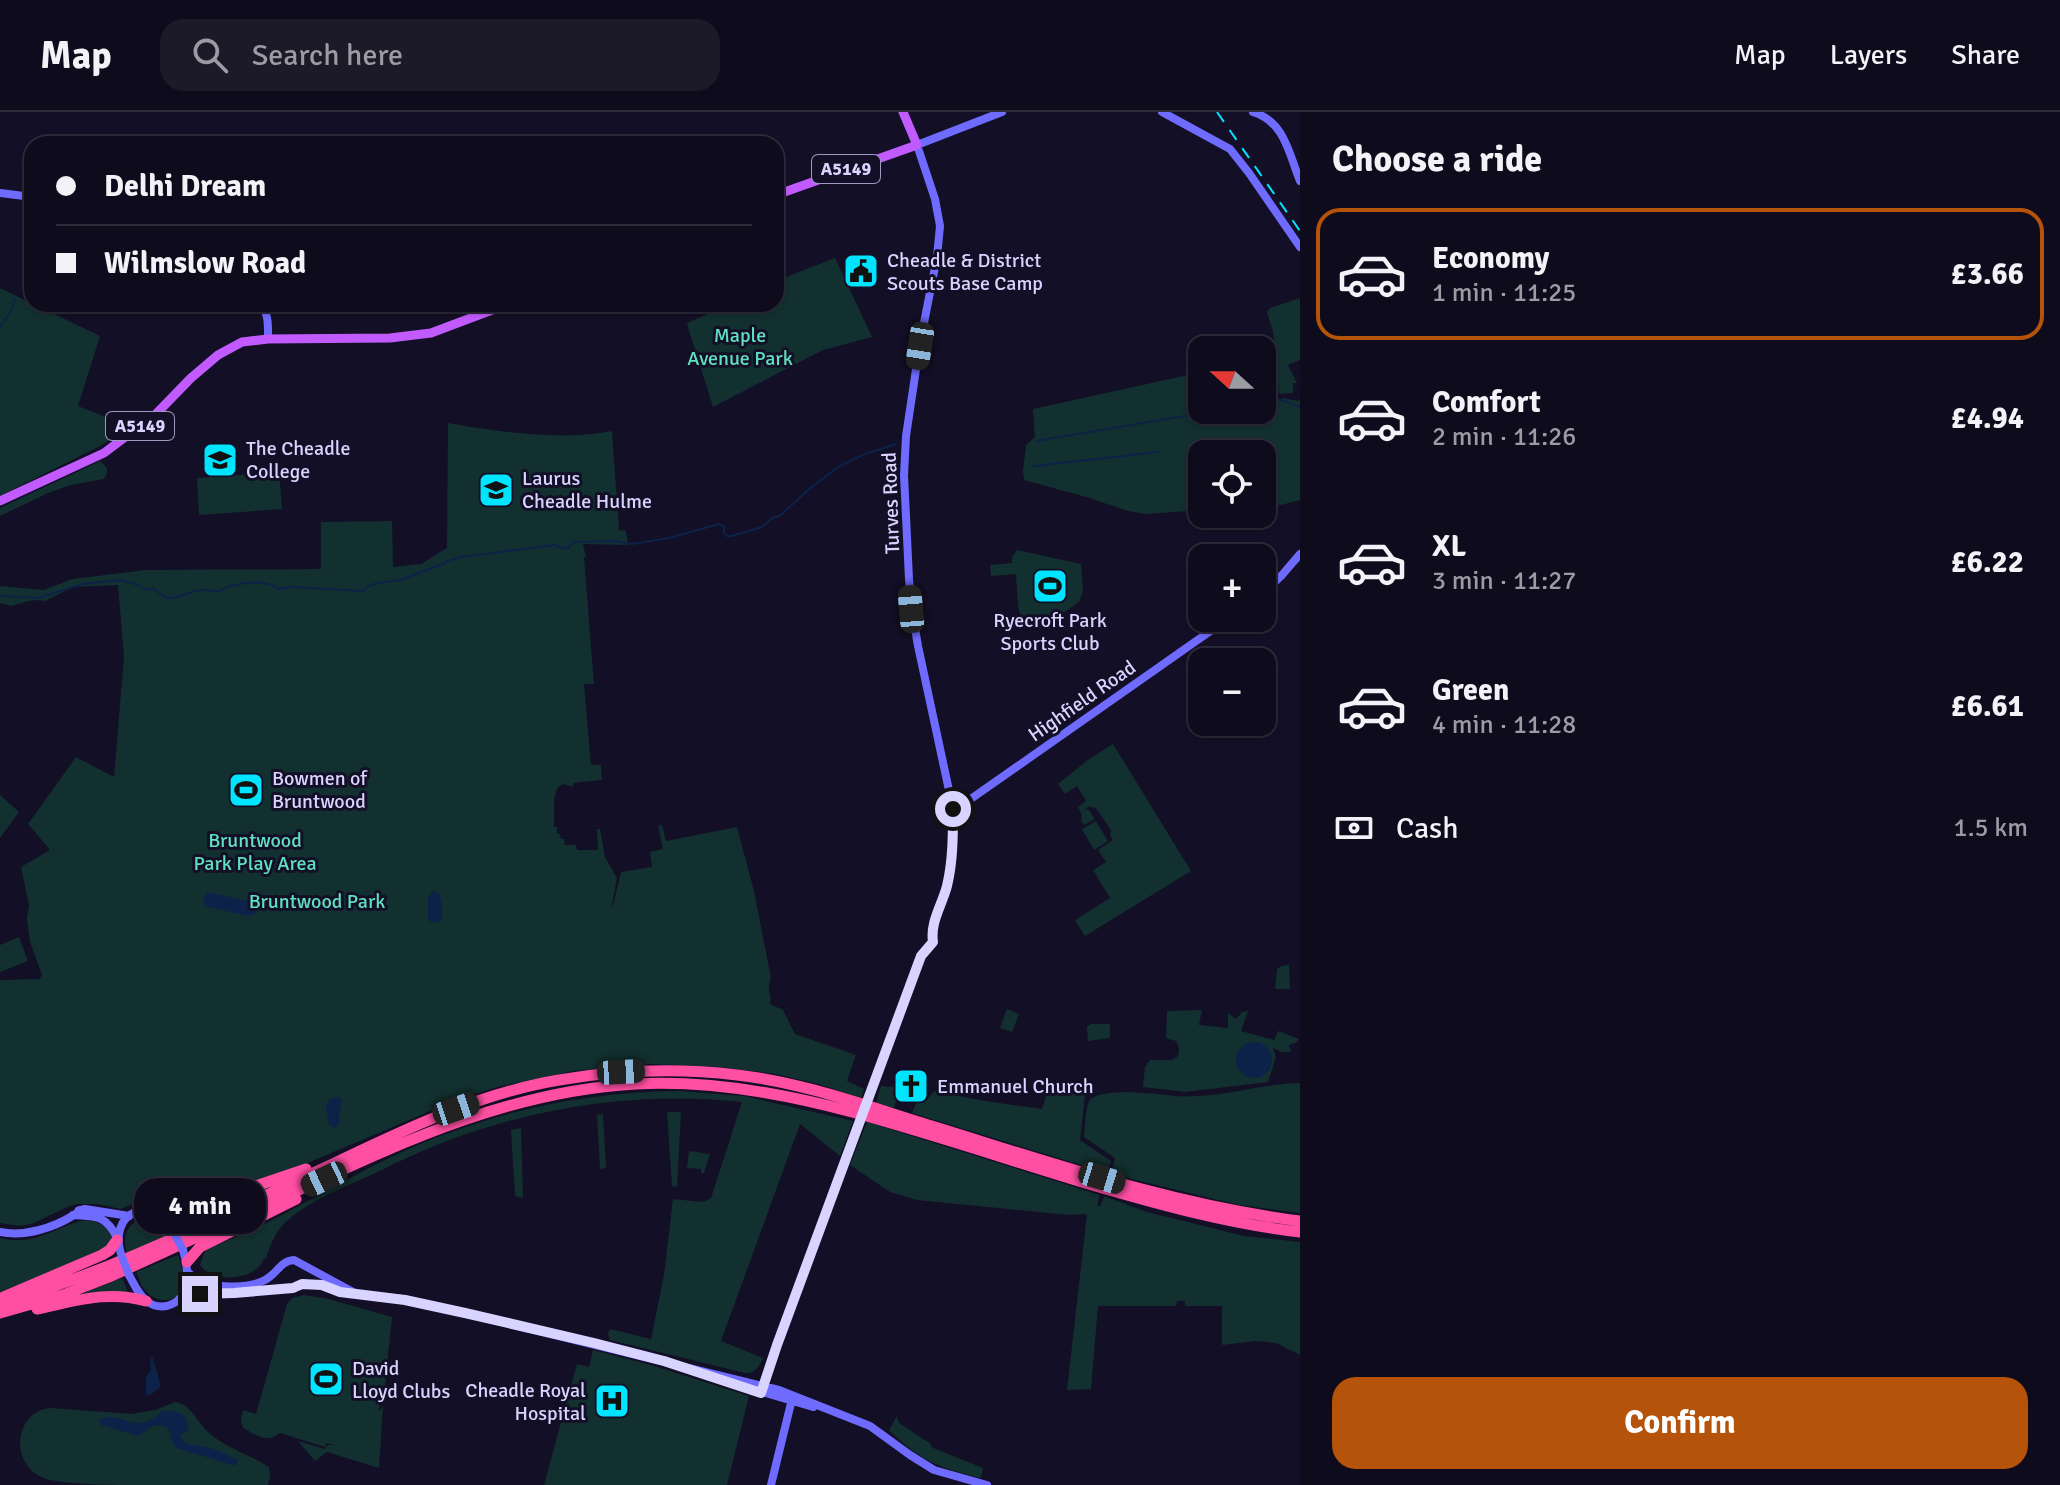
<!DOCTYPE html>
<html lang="en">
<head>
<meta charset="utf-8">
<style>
  :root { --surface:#0e0b1c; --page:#1c1929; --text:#f1f3f6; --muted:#9b9ba3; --line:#2e2b3b; --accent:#b45309 }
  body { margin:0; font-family:Signika,sans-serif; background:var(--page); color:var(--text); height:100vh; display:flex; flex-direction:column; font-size:30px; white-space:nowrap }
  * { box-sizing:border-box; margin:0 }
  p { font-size:26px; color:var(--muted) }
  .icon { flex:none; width:44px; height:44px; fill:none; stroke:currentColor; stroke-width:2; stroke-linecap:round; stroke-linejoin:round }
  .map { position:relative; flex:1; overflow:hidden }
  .details { display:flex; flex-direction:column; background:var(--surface); width:760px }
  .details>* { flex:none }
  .guide { position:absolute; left:24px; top:24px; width:760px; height:176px; border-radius:24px; box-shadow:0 2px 6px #0004,0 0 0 2px var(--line); display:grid; align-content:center; height:176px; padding:0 32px; background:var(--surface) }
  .needle { width:52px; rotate:291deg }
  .buttons { position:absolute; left:1188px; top:224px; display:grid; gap:16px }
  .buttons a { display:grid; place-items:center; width:88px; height:88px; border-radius:16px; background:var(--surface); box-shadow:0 2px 6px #0004,0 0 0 2px var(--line); font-size:40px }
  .end { position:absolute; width:36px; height:36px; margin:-18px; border:10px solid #d9d4ff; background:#111; box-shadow:0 0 0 4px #111 }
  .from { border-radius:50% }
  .bubble { position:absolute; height:56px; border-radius:24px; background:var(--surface); box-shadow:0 2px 6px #0004,0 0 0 2px var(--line); font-size:26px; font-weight:700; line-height:56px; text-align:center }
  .car { position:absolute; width:24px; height:48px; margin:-24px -12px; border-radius:10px; box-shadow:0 0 6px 2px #0007; background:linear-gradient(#222 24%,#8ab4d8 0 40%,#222 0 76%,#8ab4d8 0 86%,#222 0) }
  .guide b { display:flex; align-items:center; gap:28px; height:76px; font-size:30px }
  .guide b+b { border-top:2px solid var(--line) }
  .guide i { width:20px; height:20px; background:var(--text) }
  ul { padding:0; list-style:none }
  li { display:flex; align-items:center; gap:24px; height:132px; margin:0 16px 12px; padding:0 16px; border:4px solid transparent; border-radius:24px }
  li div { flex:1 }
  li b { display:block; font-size:30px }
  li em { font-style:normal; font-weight:700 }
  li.selected { border-color:var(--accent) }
  li>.icon { width:72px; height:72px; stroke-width:1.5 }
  h2 { padding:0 32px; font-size:36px; line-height:96px }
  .pay { display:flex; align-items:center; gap:20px; height:88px; padding:0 32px; font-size:30px }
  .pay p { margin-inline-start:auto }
  .primary-button { display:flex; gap:16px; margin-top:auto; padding:16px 32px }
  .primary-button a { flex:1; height:92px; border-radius:24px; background:var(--accent); color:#fff; font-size:32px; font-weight:700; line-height:92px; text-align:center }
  header { display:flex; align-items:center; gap:48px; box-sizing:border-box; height:112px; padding:0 40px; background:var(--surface); border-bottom:2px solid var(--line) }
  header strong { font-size:38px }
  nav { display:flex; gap:44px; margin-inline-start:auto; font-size:28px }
  .search { width:560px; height:72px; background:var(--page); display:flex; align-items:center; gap:20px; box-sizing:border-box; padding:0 28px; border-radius:24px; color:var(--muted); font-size:30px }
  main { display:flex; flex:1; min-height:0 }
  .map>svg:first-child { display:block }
  .green { fill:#12302f }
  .water { fill:#0c2248 }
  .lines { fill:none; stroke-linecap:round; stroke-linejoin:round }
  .stream { stroke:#0c2248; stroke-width:2 }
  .secondary { stroke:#6f6bff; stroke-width:8 }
  .primary { stroke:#c25bff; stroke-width:9 }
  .highway { stroke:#ff4fa3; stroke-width:11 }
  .rail { stroke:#00e5ff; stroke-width:2; stroke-dasharray:12 10; stroke-linecap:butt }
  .secondary-bridge { stroke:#6f6bff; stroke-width:8 }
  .route { stroke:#d9d4ff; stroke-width:10 }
  .labels { text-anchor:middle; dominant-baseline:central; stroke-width:6; stroke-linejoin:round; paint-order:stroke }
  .shield { fill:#130f26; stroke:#9e99be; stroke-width:2 }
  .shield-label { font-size:18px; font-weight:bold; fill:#d9d4ff }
  .poi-label { font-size:20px; fill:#d9d4ff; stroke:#130f26; text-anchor:start }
  .park-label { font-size:20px; fill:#5fe0c0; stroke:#130f26 }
  .street-label { font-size:20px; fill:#d9d4ff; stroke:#130f26 }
</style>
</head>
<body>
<header>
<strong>Map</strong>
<div class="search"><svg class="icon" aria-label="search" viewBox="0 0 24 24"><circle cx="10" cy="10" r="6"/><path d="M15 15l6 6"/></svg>Search here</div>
<nav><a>Map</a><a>Layers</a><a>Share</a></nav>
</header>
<main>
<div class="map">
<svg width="1300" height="1373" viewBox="0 0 1300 1373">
  <rect width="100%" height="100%" fill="#130f26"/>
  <path class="green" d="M835 146 872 225 823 238 713 295 687 212 689 210 731 192H776V169Z
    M0 176 100 224 78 294 131 315 100 334 0 384Z
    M1300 186V248L1288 253 1297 271H1293V281L1279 282 1273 220 1267 200 1270 196Z
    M1270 245 1273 282 1276 290 1283 286 1298 289 1300 287V388L1281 393 1262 392V342H1202V398L1146 402 1128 399 1086 385 1024 368 1023 359 1026 333 1035 325 1033 297 1202 260V298H1262V247Z
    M448 311C497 320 562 329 612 319L619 418 626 419 628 433 583 432 586 445H584L594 572H584L591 653H601L602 668 573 671V675L564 672 558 675 554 687V715H557V722H560L561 727H564L565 733H576L577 738H598L597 717H600L605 745 617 766 612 793 613 794 621 760 652 755 650 740 663 737 658 714 662 713 666 729 737 715 754 779 770 861C771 867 770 869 769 874 768 880 772 885 770 892L783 898 795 922 856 943 847 969 864 977 861 986 819 972 775 962 720 955 651 952 573 959 497 975 459 987 298 1055 175 1097 149 1090 137 1091 120 1097 98 1092H77L67 1095 32 1112 19 1114 0 1111V868L40 867 42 863 30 830 27 807 29 793 21 755 50 738 28 712 76 645 114 665 124 545 118 473 73 475 45 489 33 488 11 494 0 491V474L44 478 72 467 146 458 321 457V410L392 409 393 455 421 452 447 436Z
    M100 349 107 356V362L104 367 71 373 48 381 0 404V396Z
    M279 360 282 397 199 403 197 366Z
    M1017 438 1081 452 1083 479 1079 490 1048 512 1022 514 1018 493 1016 462 991 464 990 453 1012 451V445Z
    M1113 632 1191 759 1085 824 1075 808 1110 786 1093 758 1106 750 1098 738 1113 728 1110 723 1111 718 1095 695 1092 696 1090 694 1084 698 1088 697 1095 707 1084 713 1081 709 1082 703 1078 695 1086 689 1077 674 1065 682 1058 672 1089 647Z
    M0 683 19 700 0 726Z
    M1096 709 1108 729 1094 738 1082 717Z
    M19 825 28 849 0 860V833Z
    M1289 853 1290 877H1275L1277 857 1281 854Z
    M1007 897 1019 902 1012 920 1000 916Z
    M1202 898 1199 913 1228 916V901L1236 907 1242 900 1248 899 1241 919 1274 928 1278 919 1299 927 1297 930 1289 933 1291 940H1282L1273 936 1276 945 1268 970 1185 980 1143 975 1145 955 1150 948H1171L1177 945C1180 939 1179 935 1176 929L1166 926 1167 899Z
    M1091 912H1110V926L1088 929 1087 915Z
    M1300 971V1101L1239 1093 1111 1062 1115 1046 1084 1025C1085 1017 1085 994 1090 988 1101 975 1159 982 1175 984 1217 987 1259 972 1300 971Z
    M1050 972 1085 983 1080 1028 1111 1049 1107 1061 912 1001 917 989 911 987 910 990 904 988 907 985 927 988 934 979 985 989 1042 997Z
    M881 974 898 975 892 981 896 988 894 996 876 991Z
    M680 979 744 984 853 1009 840 1044 800 1012 721 1229 763 1246C759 1255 755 1262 745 1261L610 1228 608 1222 610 1217 651 1227 664 1163 673 1087 703 1090 711 1086 742 990C648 980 555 992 466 1022 434 1033 402 1048 371 1063 346 1074 300 1093 282 1114 274 1123 270 1135 266 1146L263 1148C256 1169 212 1171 200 1153L204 1141 210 1136C238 1124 266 1112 293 1097 334 1075 375 1051 418 1033 504 997 587 980 680 979Z
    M667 1000H681L677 1075 672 1074Z
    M603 1002 606 1056 600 1057 597 1003Z
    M867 1010 1100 1083 1097 1093 1100 1095 1104 1084 1147 1100 1244 1124 1300 1130V1243L1276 1231 1256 1229 1222 1233V1194H1185V1189H1177L1176 1194H1098L1091 1277 1067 1278 1087 1102 1070 1103 917 1088 890 1080 850 1053Z
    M521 1016 523 1086 515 1084 511 1018Z
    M689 1039 710 1042 704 1061H701V1057L687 1056Z
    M292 1066 181 1119 177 1104Z
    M140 1107C155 1106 162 1111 169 1124L128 1144C122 1128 124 1115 140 1107Z
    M85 1108C96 1109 121 1117 108 1133 105 1137 100 1139 96 1142L0 1180V1126C34 1135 54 1115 85 1108Z
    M178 1143C181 1151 184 1161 184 1169 183 1191 157 1194 145 1178 141 1174 139 1166 136 1160Z
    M122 1166 129 1182 76 1184Z
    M304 1183 329 1187 392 1205 385 1273 378 1300 383 1294 379 1356 327 1340 315 1349 298 1329 325 1337 327 1333H334L326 1331 325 1335 280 1321C266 1332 257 1323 243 1316L241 1309 243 1298 256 1302 287 1192 292 1186Z
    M593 1238 651 1253 749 1284 727 1373H544L577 1252 589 1255Z
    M175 1290C189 1291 198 1310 207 1319 225 1336 249 1342 269 1355L270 1364 268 1373C226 1373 185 1373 143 1373 112 1373 81 1373 50 1368 6 1357 14 1297 52 1296L131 1302 155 1298Z
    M897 1304 899 1311 931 1332V1335L983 1356 981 1366C940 1356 920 1349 889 1318Z"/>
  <path class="water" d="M433 779 439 781 442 794V808C437 811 433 812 428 808V786Z
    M207 780 252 790 257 795 255 802 248 804 205 794 203 789Z
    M1236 948a18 18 0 1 1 36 0a18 18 0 1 1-36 0Z
    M337 985 340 986C343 995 337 1003 340 1011L335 1016 329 1013 326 993 330 987Z
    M152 1243 161 1274 152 1282 146 1283V1265L151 1258 150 1249Z
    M162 1299H175L185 1304 189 1315 187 1319 180 1323 182 1329C190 1333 193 1333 201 1334 214 1336 226 1342 238 1348L236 1354 176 1336C169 1329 174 1319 164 1313L152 1314 139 1324 101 1313 98 1309C121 1295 134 1327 162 1299Z"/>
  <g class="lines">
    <path class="stream" d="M0 215 11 199 15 187
      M1262 288 1273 285 1300 295
      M1036 329 1220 298
      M1034 354 1158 340
      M0 484 39 486 82 472 121 468 138 473 146 478 153 476C175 496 178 481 200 478 207 477 213 481 219 479 223 478 226 475 230 474 246 470 266 467 279 477L292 475 364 479 367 475 377 471 400 468 443 452 447 449 462 445 555 433 565 437 570 435 573 430 616 429 632 432 669 426 719 412 724 414V421L727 424H732L762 415 771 407 781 403 808 378 838 355 865 342 896 332"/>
    <path class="secondary" d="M1162 0 1230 37 1249 61 1300 135
      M1253 0C1285 10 1289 42 1300 69
      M0 81 32 85
      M261 192C269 203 268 214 268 227
      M1262 482 1282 463 1300 442
      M953 697 965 691 1229 506
      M869 984 921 844 933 830C930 810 942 793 947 774 953 749 953 723 953 697L918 534 912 499 909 467 904 363 906 324 920 231 937 145 940 114 935 87 917 33 1002 0
      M73 1103C95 1105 106 1102 117 1126
      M0 1120C25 1125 53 1116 74 1103 84 1096 72 1100 85 1097L129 1104
      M122 1145C106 1100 152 1080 174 1121
      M188 1160C202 1177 246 1178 265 1168 277 1162 280 1149 294 1148L353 1180
      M129 1163C134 1172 139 1184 148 1190 153 1194 160 1195 167 1194 192 1187 189 1159 183 1138
      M182 1185 196 1182 293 1176 302 1172H316L340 1180 405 1188 465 1201 779 1278 870 1314 910 1343 934 1358 987 1373
      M719 1267 813 1295
      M761 1281 777 1233 857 1015
      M771 1373 792 1287"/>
    <path class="primary" d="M776 83 917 33 903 0
      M0 389 104 341 156 302 191 266 218 243 242 230 268 227 390 226 431 221 508 192"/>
    <path class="highway" d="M154 1100 172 1101 182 1099 306 1057
      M187 1150 200 1135 296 1087
      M1 1186 102 1143 110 1138 117 1128
      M0 1191C112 1160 217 1106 322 1057 398 1021 475 982 559 968 618 958 677 956 737 963 800 970 861 992 922 1011 1046 1049 1171 1093 1300 1109
      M37 1197C76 1189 107 1178 146 1189
      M0 1201 63 1183 109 1165C174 1136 238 1106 303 1076 410 1026 515 979 635 972 708 968 782 981 852 1000 933 1022 1012 1049 1092 1073 1161 1093 1229 1112 1300 1120"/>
    <path class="rail" d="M1217 0 1300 119"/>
    <path class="secondary-bridge" d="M857 1015 869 984
      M174 1121 183 1138
      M122 1145 129 1163"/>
  </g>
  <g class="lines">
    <path class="route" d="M200 1182 234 1181 293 1176 302 1172 322 1173 340 1180 405 1188 465 1201 594 1231 664 1249 761 1281 777 1233 921 844 933 830C930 810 942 793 947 774 953 749 953 723 953 697"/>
  </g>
  <defs>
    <symbol id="civic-square" viewBox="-11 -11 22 22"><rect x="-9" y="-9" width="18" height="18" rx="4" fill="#00e5ff" stroke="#130f26"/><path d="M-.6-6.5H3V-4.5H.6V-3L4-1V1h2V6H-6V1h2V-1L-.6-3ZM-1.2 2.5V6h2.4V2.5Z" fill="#111"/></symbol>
    <symbol id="university-square" viewBox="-11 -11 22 22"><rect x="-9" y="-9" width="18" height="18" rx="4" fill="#00e5ff" stroke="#130f26"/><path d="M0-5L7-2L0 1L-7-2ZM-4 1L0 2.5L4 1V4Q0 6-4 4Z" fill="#111"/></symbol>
    <symbol id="school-square" viewBox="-11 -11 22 22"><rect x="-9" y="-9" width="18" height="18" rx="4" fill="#00e5ff" stroke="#130f26"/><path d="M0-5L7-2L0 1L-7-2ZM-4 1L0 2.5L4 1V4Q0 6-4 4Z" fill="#111"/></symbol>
    <symbol id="stadium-square" viewBox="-11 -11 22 22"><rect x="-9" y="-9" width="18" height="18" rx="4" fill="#00e5ff" stroke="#130f26"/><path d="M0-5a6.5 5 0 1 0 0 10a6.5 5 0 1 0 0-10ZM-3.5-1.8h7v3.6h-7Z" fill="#111"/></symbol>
    <symbol id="church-square" viewBox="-11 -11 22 22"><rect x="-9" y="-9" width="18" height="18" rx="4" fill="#00e5ff" stroke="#130f26"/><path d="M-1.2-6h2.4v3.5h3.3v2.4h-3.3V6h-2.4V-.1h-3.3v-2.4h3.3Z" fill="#111"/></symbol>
    <symbol id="hospital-square" viewBox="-11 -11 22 22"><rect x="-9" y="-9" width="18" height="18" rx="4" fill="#00e5ff" stroke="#130f26"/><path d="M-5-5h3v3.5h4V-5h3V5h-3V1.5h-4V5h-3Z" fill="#111"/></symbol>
  </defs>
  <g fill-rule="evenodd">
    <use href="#civic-square" x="841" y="139" width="40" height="40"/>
    <use href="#university-square" x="200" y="328" width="40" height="40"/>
    <use href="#school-square" x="476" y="358" width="40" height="40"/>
    <use href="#stadium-square" x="1030" y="454" width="40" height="40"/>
    <use href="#stadium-square" x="226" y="658" width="40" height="40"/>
    <use href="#church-square" x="891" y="954" width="40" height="40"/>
    <use href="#stadium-square" x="306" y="1247" width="40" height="40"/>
    <use href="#hospital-square" x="592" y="1269" width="40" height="40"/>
  </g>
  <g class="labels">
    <g class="shield">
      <rect x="812" y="43" width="68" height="28" rx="6"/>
      <rect x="106" y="300" width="68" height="28" rx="6"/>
    </g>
    <g class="shield-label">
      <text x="846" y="57">A5149</text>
      <text x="140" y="314">A5149</text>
    </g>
    <g class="poi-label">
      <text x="887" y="148">Cheadle &amp; District<tspan x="887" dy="23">Scouts Base Camp</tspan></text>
      <text x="246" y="336">The Cheadle<tspan x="246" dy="23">College</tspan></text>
      <text x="522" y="366">Laurus<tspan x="522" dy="23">Cheadle Hulme</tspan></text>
      <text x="1050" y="508" text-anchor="middle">Ryecroft Park<tspan x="1050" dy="23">Sports Club</tspan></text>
      <text x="272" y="666">Bowmen of<tspan x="272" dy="23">Bruntwood</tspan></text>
      <text x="937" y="974">Emmanuel Church</text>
      <text x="352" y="1256">David<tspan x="352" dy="23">Lloyd Clubs</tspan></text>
      <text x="586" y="1278" text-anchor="end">Cheadle Royal<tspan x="586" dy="23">Hospital</tspan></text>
    </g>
    <g class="park-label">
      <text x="740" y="223">Maple<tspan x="740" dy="23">Avenue Park</tspan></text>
      <text x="255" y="728">Bruntwood<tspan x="255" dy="23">Park Play Area</tspan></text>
      <text x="317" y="789">Bruntwood Park</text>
    </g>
    <g class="street-label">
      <text transform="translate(891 391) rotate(-92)">Turves Road</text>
      <text transform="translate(1082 589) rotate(-35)">Highfield Road</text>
    </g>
  </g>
</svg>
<div class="buttons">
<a><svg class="needle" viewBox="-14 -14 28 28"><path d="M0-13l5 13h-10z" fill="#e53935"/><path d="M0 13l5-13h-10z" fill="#9b9ba3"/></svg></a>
<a><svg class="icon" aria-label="locate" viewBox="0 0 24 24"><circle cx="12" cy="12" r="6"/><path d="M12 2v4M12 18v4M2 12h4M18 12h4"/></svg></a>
<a>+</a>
<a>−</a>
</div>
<i class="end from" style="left:953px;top:697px"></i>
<i class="end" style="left:200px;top:1182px"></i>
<div class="bubble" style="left:134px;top:1066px;width:132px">4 min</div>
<i class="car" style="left:920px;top:234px;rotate:189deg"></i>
<i class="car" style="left:911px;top:497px;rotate:355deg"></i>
<i class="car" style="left:621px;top:960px;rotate:87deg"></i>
<i class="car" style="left:456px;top:997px;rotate:71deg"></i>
<i class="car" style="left:1102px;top:1066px;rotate:107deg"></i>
<i class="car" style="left:324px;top:1067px;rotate:245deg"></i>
<div class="guide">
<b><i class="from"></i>Delhi Dream</b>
<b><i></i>Wilmslow Road</b>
</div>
</div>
<section class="details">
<h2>Choose a ride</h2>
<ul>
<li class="selected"><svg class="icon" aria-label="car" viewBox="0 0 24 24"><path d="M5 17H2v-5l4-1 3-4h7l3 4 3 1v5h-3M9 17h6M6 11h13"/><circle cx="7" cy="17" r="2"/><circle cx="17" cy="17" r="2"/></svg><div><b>Economy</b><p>1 min · 11:25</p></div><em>£3.66</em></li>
<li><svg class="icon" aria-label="car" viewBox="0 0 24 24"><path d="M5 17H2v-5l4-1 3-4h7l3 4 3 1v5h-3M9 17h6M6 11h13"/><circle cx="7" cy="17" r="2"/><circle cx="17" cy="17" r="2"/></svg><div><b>Comfort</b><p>2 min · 11:26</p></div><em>£4.94</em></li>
<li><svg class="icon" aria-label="car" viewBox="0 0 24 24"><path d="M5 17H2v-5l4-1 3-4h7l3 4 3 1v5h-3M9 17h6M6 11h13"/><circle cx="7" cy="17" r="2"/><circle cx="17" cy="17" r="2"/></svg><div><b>XL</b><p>3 min · 11:27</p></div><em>£6.22</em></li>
<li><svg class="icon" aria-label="car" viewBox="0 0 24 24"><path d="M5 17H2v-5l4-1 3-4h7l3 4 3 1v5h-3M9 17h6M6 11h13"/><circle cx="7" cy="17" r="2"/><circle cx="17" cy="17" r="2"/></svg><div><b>Green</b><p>4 min · 11:28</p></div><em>£6.61</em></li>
</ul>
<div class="pay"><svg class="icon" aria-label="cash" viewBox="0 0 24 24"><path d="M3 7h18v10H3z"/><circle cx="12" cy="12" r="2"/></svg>Cash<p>1.5 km</p></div>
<div class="primary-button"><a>Confirm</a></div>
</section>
</main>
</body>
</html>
